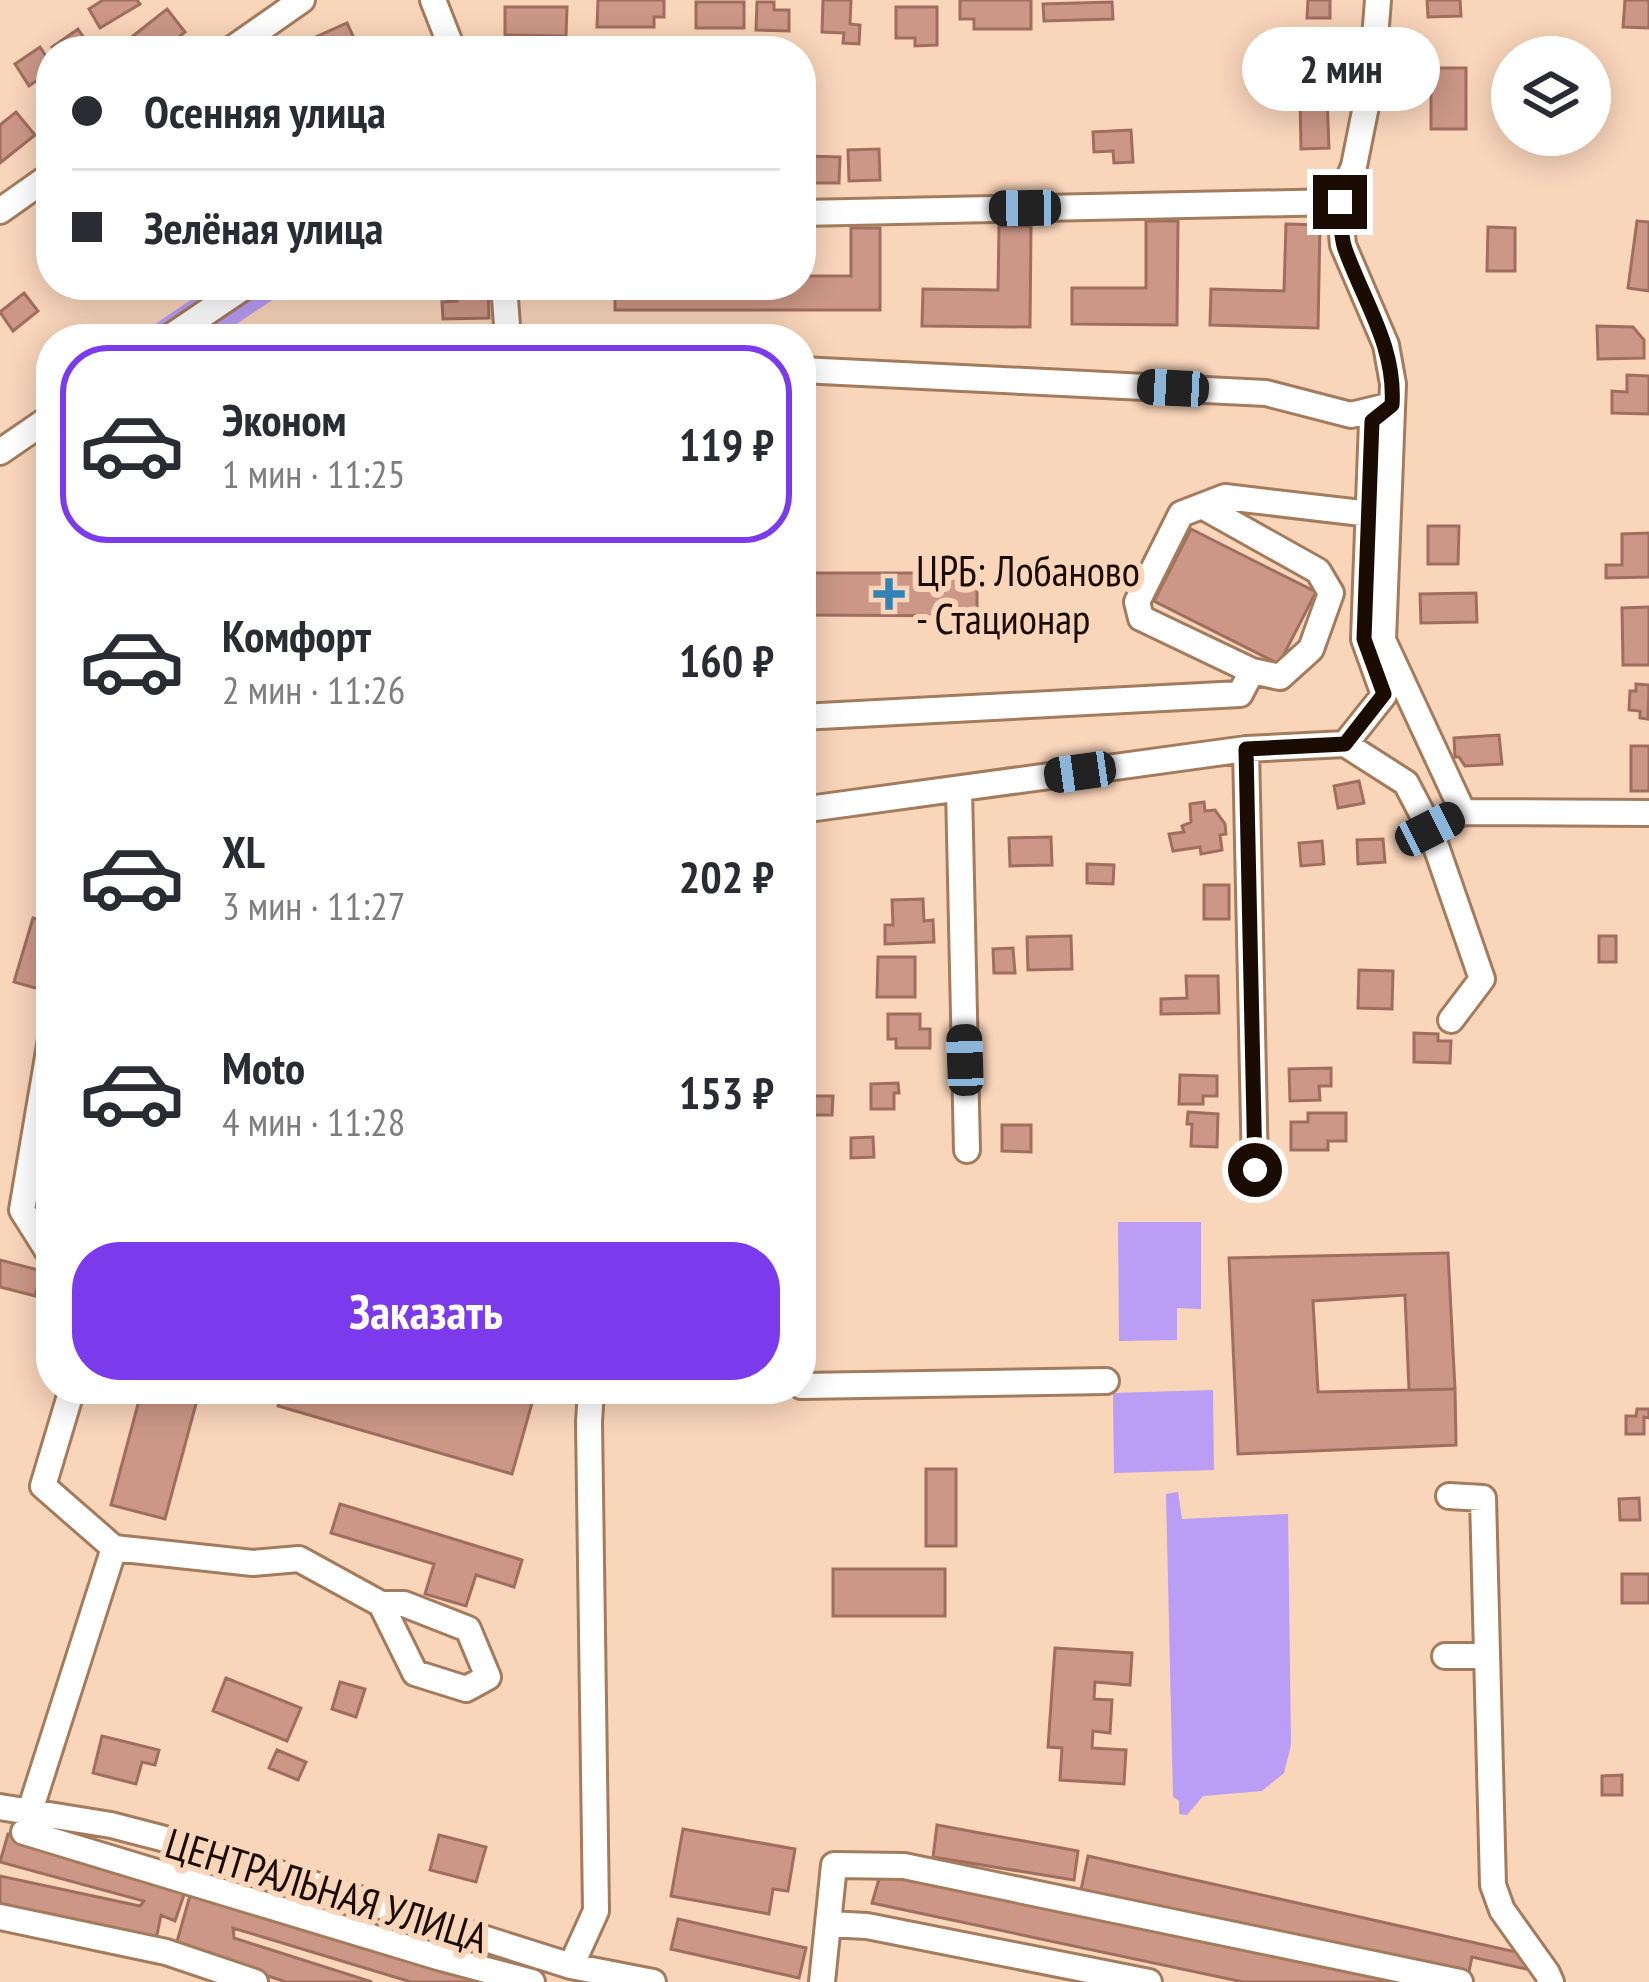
<!DOCTYPE html>
<html lang="ru">
<head>
<meta charset="utf-8">
<style>
  :root { --surface:#fff; --page:#f2f2f3; --text:#2b2b33; --muted:#7c7c81; --line:#e1e1e2; --accent:#7c3aed }
  body { margin:0; font-family:"PT Sans Narrow",sans-serif; background:var(--page); color:var(--text); height:100vh; display:flex; flex-direction:column; font-size:45px; white-space:nowrap }
  * { box-sizing:border-box; margin:0 }
  p { font-size:39px; color:var(--muted) }
  .icon { flex:none; width:66px; height:66px; fill:none; stroke:currentColor; stroke-width:2; stroke-linecap:round; stroke-linejoin:round }
  .map { position:relative; flex:1; overflow:hidden }
  .details { position:absolute; left:36px; top:324px; width:780px; height:1080px; display:flex; flex-direction:column; background:var(--surface); border-radius:48px; box-shadow:0 6px 30px #0003 }
  .details>* { flex:none }
  .banner { position:absolute; left:36px; top:36px; width:780px; height:264px; border-radius:48px; box-shadow:0 6px 30px #0003; display:grid; align-content:center; height:264px; padding:0 36px; background:var(--surface) }
  .tools { position:absolute; left:1491px; top:36px; display:grid; gap:24px }
  .tools a { display:grid; place-items:center; width:120px; height:120px; border-radius:50%; background:var(--surface); box-shadow:0 6px 30px #0003; font-size:60px }
  .end { position:absolute; width:54px; height:54px; margin:-27px; border:15px solid #1b0c03; background:#fff; box-shadow:0 0 0 6px #fff }
  .from { border-radius:50% }
  .bubble { position:absolute; height:84px; border-radius:42px; background:var(--surface); box-shadow:0 6px 30px #0003; font-size:39px; font-weight:600; line-height:84px; text-align:center }
  .car { position:absolute; width:36px; height:72px; margin:-36px -18px; border-radius:15px; box-shadow:0 0 9px 3px #0007; background:linear-gradient(#222 24%,#8ab4d8 0 40%,#222 0 76%,#8ab4d8 0 86%,#222 0) }
  .banner b { display:flex; align-items:center; gap:42px; height:114px; font-size:45px }
  .banner b+b { border-top:3px solid var(--line) }
  .banner i { width:30px; height:30px; background:var(--text) }
  ul { padding:21px 0 0; list-style:none }
  li { display:flex; align-items:center; gap:36px; height:198px; margin:0 24px 18px; padding:0 12px; border:6px solid transparent; border-radius:48px }
  li div { flex:1 }
  li b { display:block; font-size:45px }
  li em { font-style:normal; font-weight:600 }
  li.on { border-color:var(--accent) }
  li>.icon { width:108px; height:108px; stroke-width:1.5 }
  .action { display:flex; gap:24px; margin-top:auto; padding:24px 36px }
  .action a { flex:1; height:138px; border-radius:48px; background:var(--accent); color:#fff; font-size:48px; font-weight:600; line-height:138px; text-align:center }
  .map>svg:first-child { display:block }
  .green { fill:#ba9df4 }
  .building { fill:#cc9787; stroke:#a06e5f; stroke-width:3 }
  .lines { fill:none; stroke-linecap:round; stroke-linejoin:round }
  .minor-casing { stroke:#a47c5d; stroke-width:30 }
  .minor { stroke:#fff; stroke-width:24 }
  .route { stroke:#1b0c03; stroke-width:15 }
  .poi-dot { fill:#3083b4; stroke:#f9d5ba; stroke-width:4.5 }
  .labels { text-anchor:middle; dominant-baseline:central; stroke-width:12; stroke-linejoin:round; paint-order:stroke }
  .poi-label { font-size:42px; fill:#1b0c03; stroke:#f9d5ba; text-anchor:start }
  .street-label { font-size:42px; fill:#1b0c03; stroke:#f9d5ba }
</style>
</head>
<body>
<div class="map">
<svg width="1649" height="1982" viewBox="0 0 1649 1982">
  <rect width="100%" height="100%" fill="#f9d5ba"/>
  <path class="green" d="M213 285H295L214 339H133Z
    M1118 1222H1201V1309L1177 1308V1340L1119 1341Z
    M1213 1390 1214 1470 1114 1473 1113 1393Z
    M1178 1492 1182 1519 1288 1514 1291 1745 1284 1773 1262 1791 1203 1796 1187 1815 1179 1814V1801L1173 1797 1166 1494Z"/>
  <path class="building" d="M103 0H137L140 4 100 28 89 9Z
    M598 0H664V17H654V27H597Z
    M823 0H851L850 24 860 25 859 44 843 43 844 33 822 32Z
    M960 0H1031V29H974V19H960Z
    M1308 0H1330V18H1307Z
    M1427 0H1460L1461 16 1428 17Z
    M1625 0H1649V28L1623 27Z
    M696 2H744V28H696Z
    M757 2H774V10H789V31L756 30Z
    M1112 2 1113 19 1044 21 1043 4Z
    M505 7H567L566 36 505 35Z
    M896 7H937V45L915 46V38H896Z
    M167 9 185 32 162 51H123L119 47Z
    M347 23 360 51H292L291 48Z
    M78 29 92 50 55 51 52 47Z
    M40 47 51 64V71L29 86 15 64Z
    M1431 68H1466V129H1431Z
    M1300 98H1327L1329 148 1301 149Z
    M16 112 35 135 0 163V125Z
    M1131 130 1133 162 1114 163 1113 151 1094 152 1093 132Z
    M879 149 880 180 849 181 848 150Z
    M805 156 840 157 839 183H805Z
    M1146 221H1178L1177 325 1072 324V288H1146Z
    M1637 221 1649 222V291L1628 288Z
    M1286 224 1320 225 1318 328 1210 325 1211 289 1284 291Z
    M999 226H1031L1030 327 922 326 923 289 998 290Z
    M1488 227 1515 228V271H1487Z
    M851 228H880V310H615V285H801V276H851Z
    M457 285H488L489 318 443 319 442 302 457 301Z
    M24 293 38 311 13 331 0 312Z
    M1597 326 1633 327 1644 340V358L1598 359Z
    M1627 375 1649 376V414L1612 413V391L1627 392Z
    M1428 526H1459L1458 564H1428Z
    M1191 529 1316 592 1279 664 1154 601Z
    M1649 533V577L1606 578V565H1622V534Z
    M801 573H977V616L801 615Z
    M1476 593 1477 622 1421 623 1420 594Z
    M1649 607V665H1623L1622 608Z
    M1636 684 1649 685 1648 719 1640 718V711L1629 710 1630 691H1636Z
    M1499 735 1502 764 1465 766 1459 757H1455L1454 738Z
    M1631 746H1649V791H1631Z
    M1359 781 1364 803 1338 808 1334 786Z
    M1204 802 1205 811 1215 810 1225 824 1226 834 1220 835 1222 850 1201 854 1200 847 1173 851 1169 834 1184 832 1182 826 1191 822 1190 804Z
    M1051 837 1052 865 1010 866 1009 838Z
    M1383 839 1385 862 1358 864 1357 840Z
    M1322 841 1324 864 1301 866 1299 843Z
    M1087 864 1114 865 1113 884 1087 883Z
    M1204 885H1229V919H1204Z
    M923 899 924 921 933 920 934 942 885 944V925H893L892 900Z
    M33 918 51 924V973L46 991 14 982Z
    M1071 936 1072 969 1028 970 1027 937Z
    M1599 936H1616V962H1599Z
    M1013 948 1015 973H994L993 949Z
    M878 957H915V997H877Z
    M1359 970 1393 971 1392 1009 1358 1008Z
    M1186 976H1218L1219 1013 1161 1014V999L1187 998Z
    M888 1014H920V1029H930V1048H896V1039H888Z
    M1414 1033 1438 1034V1041H1451L1450 1063 1414 1062Z
    M1331 1068V1086H1319L1320 1100 1290 1101 1289 1069Z
    M1180 1075 1217 1076V1096H1203V1104H1179Z
    M898 1083 899 1093H894V1109H871V1084Z
    M813 1096H833L832 1115H813Z
    M1188 1112 1218 1114 1217 1147 1191 1146 1192 1124H1187Z
    M1308 1113H1346V1141H1328V1150H1291V1122H1308Z
    M1002 1125H1031V1152L1002 1151Z
    M873 1137 874 1157 851 1158V1138Z
    M1448 1253 1455 1389 1409 1390 1405 1295 1313 1301 1318 1392 1455 1389 1456 1445 1238 1454 1229 1258Z
    M0 1260 42 1271 35 1296 0 1287Z
    M142 1389H200L165 1519 111 1505Z
    M283 1389H536L512 1474 278 1406Z
    M1637 1409H1649V1418L1644 1417V1434H1626V1416H1636Z
    M926 1469H956V1546H926Z
    M1639 1498 1640 1520H1620L1619 1499Z
    M340 1504 522 1560 514 1587 476 1575 466 1606 425 1594 434 1564 331 1533Z
    M833 1569H945V1616H833Z
    M1622 1574H1649V1603H1622Z
    M1055 1648 1132 1653 1130 1685 1095 1682 1094 1699 1112 1700 1110 1733 1093 1731 1092 1748 1126 1750 1124 1784 1060 1780 1062 1748 1048 1747Z
    M226 1678 301 1708 287 1741 213 1711Z
    M340 1682 365 1689 356 1717 332 1709Z
    M102 1736 159 1750 155 1765 142 1762 136 1784 93 1773Z
    M277 1750 306 1762 298 1780 269 1768Z
    M1622 1775V1795H1602V1776Z
    M937 1825 1078 1851 1074 1880 933 1857Z
    M683 1829 795 1849 788 1891 773 1889 769 1914 671 1896Z
    M8 1834 187 1886 175 1921 161 1915 156 1940 0 1904V1876L140 1906 144 1901 0 1862Z
    M439 1835 486 1847 476 1882 430 1870Z
    M1088 1856 1529 1955 1526 1969 1472 1957 1468 1976 1081 1890Z
    M881 1872 1403 1982H1243L872 1903Z
    M193 1885 504 1982H411L233 1928 234 1938 372 1982H286L176 1945Z
    M678 1919 806 1948 799 1978 671 1949Z"/>
  <g class="lines">
    <defs>
      <path id="minor" d="M433 0 453 51
        M1378 0 1372 76 1354 166 1339 202 1343 245 1386 345 1393 384 1383 640 1463 812
        M229 51 302 0
        M0 211 51 175
        M801 213 1339 202
        M504 285 508 339
        M167 339 247 285
        M801 370 1266 393 1351 415 1392 405
        M0 452 51 417
        M1202 506 1318 571 1331 593 1311 649 1280 677 1252 671
        M801 717 1240 694 1252 671 1141 618 1137 602 1181 514 1225 497 1387 516
        M1345 744 1384 695 1364 639 1372 421 1391 406
        M1246 749 1255 1170
        M959 789 967 1150
        M801 810 1246 749 1345 744 1406 783 1430 829 1463 812 1649 813
        M1430 829 1482 979 1451 1020
        M51 1039 22 1210 51 1256
        M801 1386 1106 1381
        M72 1389 43 1486 114 1548 253 1563 299 1559 381 1604H404L468 1629 488 1677 466 1689 415 1673 381 1604
        M591 1389H618
        M1449 1496 1483 1498 1493 1885 1502 1910 1547 1973 1551 1982
        M1445 1656H1487
        M0 1807 111 1825 192 1846 571 1966 653 1982
        M30 1811 114 1548
        M24 1832 441 1958 532 1982
        M0 1917 166 1952 255 1982
        M828 1924 867 1926 1149 1982
        M571 1966 596 1911 589 1422 591 1389
        M822 1982 834 1865 904 1866 1460 1982"/>
    </defs>
    <use href="#minor" class="minor-casing"/>
    <use href="#minor" class="minor"/>
  </g>
  <g class="lines">
    <path class="route" d="M1255 1170 1246 749 1345 744 1384 694 1364 639 1372 421 1392 405C1396 347 1364 302 1345 249 1340 235 1341 217 1340 202"/>
  </g>
  <path class="poi-dot" d="M883 576h12v12h12v12h-12v12h-12v-12h-12v-12h12z"/>
  <g class="labels">
    <g class="poi-label">
      <text x="916" y="570">ЦРБ: Лобаново<tspan x="916" dy="48">- Стационар</tspan></text>
    </g>
    <g class="street-label">
      <text transform="translate(327 1890) rotate(17)">ЦЕНТРАЛЬНАЯ УЛИЦА</text>
    </g>
  </g>
</svg>
<div class="tools">
<a><svg class="icon" aria-label="layers" viewBox="0 0 24 24"><path d="M12 4l9 5-9 5-9-5zM3 14l9 5 9-5"/></svg></a>
</div>
<i class="end from" style="left:1255px;top:1170px"></i>
<i class="end" style="left:1340px;top:202px"></i>
<div class="bubble" style="left:1242px;top:27px;width:198px">2 мин</div>
<i class="car" style="left:1025px;top:208px;rotate:269deg"></i>
<i class="car" style="left:1173px;top:388px;rotate:273deg"></i>
<i class="car" style="left:1080px;top:772px;rotate:262deg"></i>
<i class="car" style="left:1430px;top:829px;rotate:63deg"></i>
<i class="car" style="left:965px;top:1060px;rotate:358deg"></i>
<div class="banner">
<b><i class="from"></i>Осенняя улица</b>
<b><i></i>Зелёная улица</b>
</div>
<section class="details">
<ul>
<li class="on"><svg class="icon" aria-label="car" viewBox="0 0 24 24"><path d="M5 17H2v-5l4-1 3-4h7l3 4 3 1v5h-3M9 17h6M6 11h13"/><circle cx="7" cy="17" r="2"/><circle cx="17" cy="17" r="2"/></svg><div><b>Эконом</b><p>1 мин · 11:25</p></div><em>119 ₽</em></li>
<li><svg class="icon" aria-label="car" viewBox="0 0 24 24"><path d="M5 17H2v-5l4-1 3-4h7l3 4 3 1v5h-3M9 17h6M6 11h13"/><circle cx="7" cy="17" r="2"/><circle cx="17" cy="17" r="2"/></svg><div><b>Комфорт</b><p>2 мин · 11:26</p></div><em>160 ₽</em></li>
<li><svg class="icon" aria-label="car" viewBox="0 0 24 24"><path d="M5 17H2v-5l4-1 3-4h7l3 4 3 1v5h-3M9 17h6M6 11h13"/><circle cx="7" cy="17" r="2"/><circle cx="17" cy="17" r="2"/></svg><div><b>XL</b><p>3 мин · 11:27</p></div><em>202 ₽</em></li>
<li><svg class="icon" aria-label="car" viewBox="0 0 24 24"><path d="M5 17H2v-5l4-1 3-4h7l3 4 3 1v5h-3M9 17h6M6 11h13"/><circle cx="7" cy="17" r="2"/><circle cx="17" cy="17" r="2"/></svg><div><b>Moto</b><p>4 мин · 11:28</p></div><em>153 ₽</em></li>
</ul>
<div class="action"><a>Заказать</a></div>
</section>
</div>
</body>
</html>
